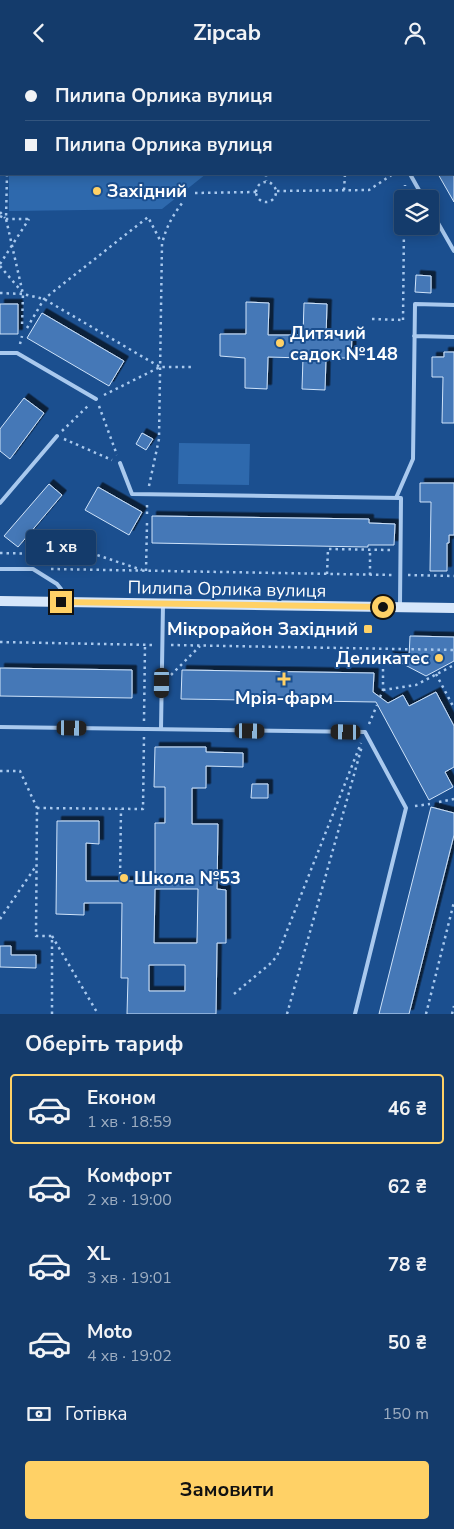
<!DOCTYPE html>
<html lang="uk">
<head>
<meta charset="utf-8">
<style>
  :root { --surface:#143b6b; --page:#1d4271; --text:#f1f3f6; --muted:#9dadc1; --line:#33557e; --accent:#ffd166 }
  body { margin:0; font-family:"Nunito Sans",sans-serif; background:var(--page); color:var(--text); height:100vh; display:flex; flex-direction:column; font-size:19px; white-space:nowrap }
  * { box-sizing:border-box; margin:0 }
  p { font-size:16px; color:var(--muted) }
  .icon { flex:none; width:28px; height:28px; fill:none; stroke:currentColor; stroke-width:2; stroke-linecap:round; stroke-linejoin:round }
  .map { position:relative; height:949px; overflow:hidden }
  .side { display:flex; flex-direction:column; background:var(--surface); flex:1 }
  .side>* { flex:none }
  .top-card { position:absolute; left:0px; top:0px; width:455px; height:110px; box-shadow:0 2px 12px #0003,0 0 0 1px var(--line); display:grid; align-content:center; height:110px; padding:0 25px; background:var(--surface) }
  .controls { position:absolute; left:394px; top:125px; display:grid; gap:10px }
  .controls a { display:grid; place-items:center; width:45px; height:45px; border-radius:5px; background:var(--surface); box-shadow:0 2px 12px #0003,0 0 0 1px var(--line); font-size:25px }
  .end { position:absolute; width:22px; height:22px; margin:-11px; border:6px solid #ffd166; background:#111; box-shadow:0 0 0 2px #111 }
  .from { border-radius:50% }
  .bubble { position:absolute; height:35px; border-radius:5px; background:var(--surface); box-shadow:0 2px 12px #0003,0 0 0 1px var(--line); font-size:16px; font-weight:700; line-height:35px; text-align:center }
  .car { position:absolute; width:15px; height:30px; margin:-15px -8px; border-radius:6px; box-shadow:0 0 4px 1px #0007; background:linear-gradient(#222 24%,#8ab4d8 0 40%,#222 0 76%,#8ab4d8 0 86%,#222 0) }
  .top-card b { display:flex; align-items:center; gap:18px; height:48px; font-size:19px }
  .top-card b+b { border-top:1px solid var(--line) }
  .top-card i { width:12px; height:12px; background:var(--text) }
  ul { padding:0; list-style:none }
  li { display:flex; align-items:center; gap:15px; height:70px; margin:0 10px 8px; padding:0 15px; border:2px solid transparent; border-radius:5px }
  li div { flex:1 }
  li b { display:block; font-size:19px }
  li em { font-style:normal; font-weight:700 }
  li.current { border-color:var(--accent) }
  li>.icon { width:45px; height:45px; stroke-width:1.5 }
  h2 { padding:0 25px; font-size:22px; line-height:60px }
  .pay { display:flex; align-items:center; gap:12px; height:55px; padding:0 25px; font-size:19px }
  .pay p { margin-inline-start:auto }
  .cta { display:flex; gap:10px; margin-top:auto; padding:10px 25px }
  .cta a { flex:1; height:58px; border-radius:5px; background:var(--accent); color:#111; font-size:20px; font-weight:700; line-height:58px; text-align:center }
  header { display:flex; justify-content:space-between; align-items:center; height:65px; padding:0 25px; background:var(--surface); font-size:22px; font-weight:700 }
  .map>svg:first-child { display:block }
  .green { fill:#2e69ad }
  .building { fill:#4478b7; stroke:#cfe3fa; fill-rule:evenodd; filter:url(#shadow) }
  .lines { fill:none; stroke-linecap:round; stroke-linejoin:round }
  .path { stroke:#a9c9ee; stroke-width:2.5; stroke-dasharray:2.5 4; stroke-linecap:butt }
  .lane { stroke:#a9c9ee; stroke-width:4 }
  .secondary { stroke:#d6e6fa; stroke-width:10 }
  .route { stroke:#ffd166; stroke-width:6 }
  .poi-dot { fill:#ffd166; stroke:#1b4f8f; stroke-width:2 }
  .labels { text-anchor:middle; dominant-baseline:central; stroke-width:4; stroke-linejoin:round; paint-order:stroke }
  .poi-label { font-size:18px; font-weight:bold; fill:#fff; stroke:#1b4f8f; text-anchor:start }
  .street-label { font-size:18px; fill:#fff; stroke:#1b4f8f }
</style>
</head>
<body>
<header><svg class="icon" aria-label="back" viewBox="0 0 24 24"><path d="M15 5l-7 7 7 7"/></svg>Zipcab<svg class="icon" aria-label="person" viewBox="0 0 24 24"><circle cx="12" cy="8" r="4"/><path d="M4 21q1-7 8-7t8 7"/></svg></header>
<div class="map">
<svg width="454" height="949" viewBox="0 0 454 949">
  <defs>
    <filter id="shadow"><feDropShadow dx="4.5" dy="-4.5" stdDeviation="0" flood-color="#0009"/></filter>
  </defs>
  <rect width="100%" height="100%" fill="#1b4f8f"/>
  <path class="green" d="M11 0H302V1H11Z
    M9 109H206L162 144 9 146Z
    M179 378 250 379 249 420 178 419Z"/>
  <path class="building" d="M438 109H454V137Z
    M416 210 431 211V228L415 227Z
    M246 237 269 238 268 270H303L304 238 327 239 326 271H352L351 293H326L325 325 302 324 303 293 268 292 267 324 245 323V293L220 291V269H246Z
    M0 239H18V269H0Z
    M42 248 124 296 109 321 27 273Z
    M444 287H454V358H442L443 312H432V292H444Z
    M24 333 44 348 10 394 0 386V364Z
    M142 368 153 374 146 385 136 379Z
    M420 418H454V470H449V478H447V506H430L431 437H420Z
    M49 419 62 430 18 482 4 471Z
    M98 422 142 447 129 470 85 445Z
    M152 451 369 454V458L395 459 394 480H368V482L152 478Z
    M410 571 454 572V596L426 611 388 591 409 592Z
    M0 603 132 605V633L0 631Z
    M182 605 374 608 373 627 388 638 403 630 409 641 436 627 454 661V702L445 707 453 722 429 735 376 637 181 634Z
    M155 682H206V687L243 688V702L206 701V723H192V759H218L217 824 226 825V878H217L216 949H127L128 913H121L122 838H84V850L56 849 57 756H99V779L86 778V816H155V758H165V722H154ZM155 824H198L197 878H154ZM149 900H185V926H149Z
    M252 719H268V733H251Z
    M431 742 454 748V770L409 949H379Z
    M0 881H11V890H36V903L0 902Z"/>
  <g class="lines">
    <path class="path" d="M8 1V0
      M7 109 6 154 23 229 22 261
      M266 109V116
      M256 127a10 10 0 1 1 20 0a10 10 0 1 1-20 0Z
      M344 125 345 109
      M277 126 369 125 393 109
      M195 128 256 127
      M405 134V120
      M0 147 5 153
      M0 151 6 154H29
      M0 199 29 154
      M0 201 22 227
      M0 228 23 229 44 234 160 302
      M372 254 403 255
      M403 255 404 161
      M27 263 44 234 148 152 161 177
      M20 279 22 271
      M104 330 160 302H192
      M99 341 117 390
      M62 366 89 340
      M64 374 112 395
      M149 421 159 374 162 179C166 162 173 150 183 137
      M147 449V437
      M0 488 97 490 142 505
      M51 504 393 510
      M146 506 147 458
      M327 509 328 484 391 485
      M370 510V485
      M408 510 454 511
      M0 577 153 580
      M171 580 454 585
      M436 609 454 643
      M171 610 200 581
      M383 625 416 620 454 600
      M380 632 383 625V603
      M144 656 145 580
      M369 659 377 640
      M0 706H20L37 743 36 871H52
      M439 737 454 734
      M415 741 430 739
      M37 743 143 744 144 671
      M120 816 121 744
      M0 854 36 801
      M52 871 98 949
      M234 929 271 898 277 891 361 678
      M52 949V873
      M287 949 362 681
      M426 949 454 837
      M452 949 454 941"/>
    <path class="lane" d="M384 0 454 1
      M275 1V0
      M410 109 424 134
      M430 144 454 186
      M414 271 454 272
      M0 288H17L96 334
      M120 398 132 429 401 433 400 540
      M396 433 413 394 415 239 454 240
      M0 438 57 371
      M0 504H33L57 519 61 524V536
      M0 662 365 667 406 743 355 949
      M161 664 163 539"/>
    <path class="secondary" d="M0 536 454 543"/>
  </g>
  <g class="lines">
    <path class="route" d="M61 537 383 542"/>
  </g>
  <g class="poi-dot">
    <circle cx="97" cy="126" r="5"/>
    <circle cx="280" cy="278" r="5"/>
    <rect x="363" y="559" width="10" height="10" rx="2.5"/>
    <circle cx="439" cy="593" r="5"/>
    <path d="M281.5 606.5h5v5h5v5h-5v5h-5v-5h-5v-5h5z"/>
    <circle cx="124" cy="813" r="5"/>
  </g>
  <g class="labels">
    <g class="poi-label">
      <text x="107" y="126">Західний</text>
      <text x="290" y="268">Дитячий<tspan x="290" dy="21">садок №148</tspan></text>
      <text x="358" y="564" text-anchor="end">Мікрорайон Західний</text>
      <text x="429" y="593" text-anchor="end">Деликатес</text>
      <text x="284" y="633" text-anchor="middle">Мрія-фарм</text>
      <text x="134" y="813">Школа №53</text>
    </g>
    <g class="street-label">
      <text transform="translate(227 524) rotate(1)">Пилипа Орлика вулиця</text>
    </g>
  </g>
</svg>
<div class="controls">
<a><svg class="icon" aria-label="layers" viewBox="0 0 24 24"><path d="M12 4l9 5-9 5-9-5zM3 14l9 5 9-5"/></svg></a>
</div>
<i class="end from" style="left:383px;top:542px"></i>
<i class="end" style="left:61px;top:537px"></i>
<div class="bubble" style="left:26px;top:465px;width:70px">1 хв</div>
<i class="car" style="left:162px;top:618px;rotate:181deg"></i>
<i class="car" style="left:72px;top:663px;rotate:91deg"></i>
<i class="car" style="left:250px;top:666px;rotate:91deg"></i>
<i class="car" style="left:346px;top:667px;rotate:271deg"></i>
<div class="top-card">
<b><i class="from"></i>Пилипа Орлика вулиця</b>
<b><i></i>Пилипа Орлика вулиця</b>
</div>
</div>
<section class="side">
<h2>Оберіть тариф</h2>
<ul>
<li class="current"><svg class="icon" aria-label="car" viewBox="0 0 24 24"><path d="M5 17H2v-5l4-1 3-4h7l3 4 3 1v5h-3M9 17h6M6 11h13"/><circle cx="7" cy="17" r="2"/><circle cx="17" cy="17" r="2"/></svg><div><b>Економ</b><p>1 хв · 18:59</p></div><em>46 ₴</em></li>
<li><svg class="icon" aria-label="car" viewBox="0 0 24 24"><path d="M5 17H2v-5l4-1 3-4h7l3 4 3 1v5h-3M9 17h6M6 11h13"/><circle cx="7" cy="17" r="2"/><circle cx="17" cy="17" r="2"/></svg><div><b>Комфорт</b><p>2 хв · 19:00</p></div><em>62 ₴</em></li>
<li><svg class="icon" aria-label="car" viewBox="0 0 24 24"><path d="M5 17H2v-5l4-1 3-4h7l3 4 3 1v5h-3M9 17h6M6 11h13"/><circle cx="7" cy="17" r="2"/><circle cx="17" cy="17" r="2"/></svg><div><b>XL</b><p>3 хв · 19:01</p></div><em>78 ₴</em></li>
<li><svg class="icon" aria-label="car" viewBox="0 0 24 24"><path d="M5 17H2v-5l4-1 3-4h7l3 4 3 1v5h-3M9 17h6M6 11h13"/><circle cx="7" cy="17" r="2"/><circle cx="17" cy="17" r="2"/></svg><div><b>Moto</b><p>4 хв · 19:02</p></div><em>50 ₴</em></li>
</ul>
<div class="pay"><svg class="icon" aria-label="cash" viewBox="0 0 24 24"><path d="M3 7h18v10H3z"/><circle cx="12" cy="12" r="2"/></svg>Готівка<p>150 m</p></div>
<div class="cta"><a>Замовити</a></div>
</section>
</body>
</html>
